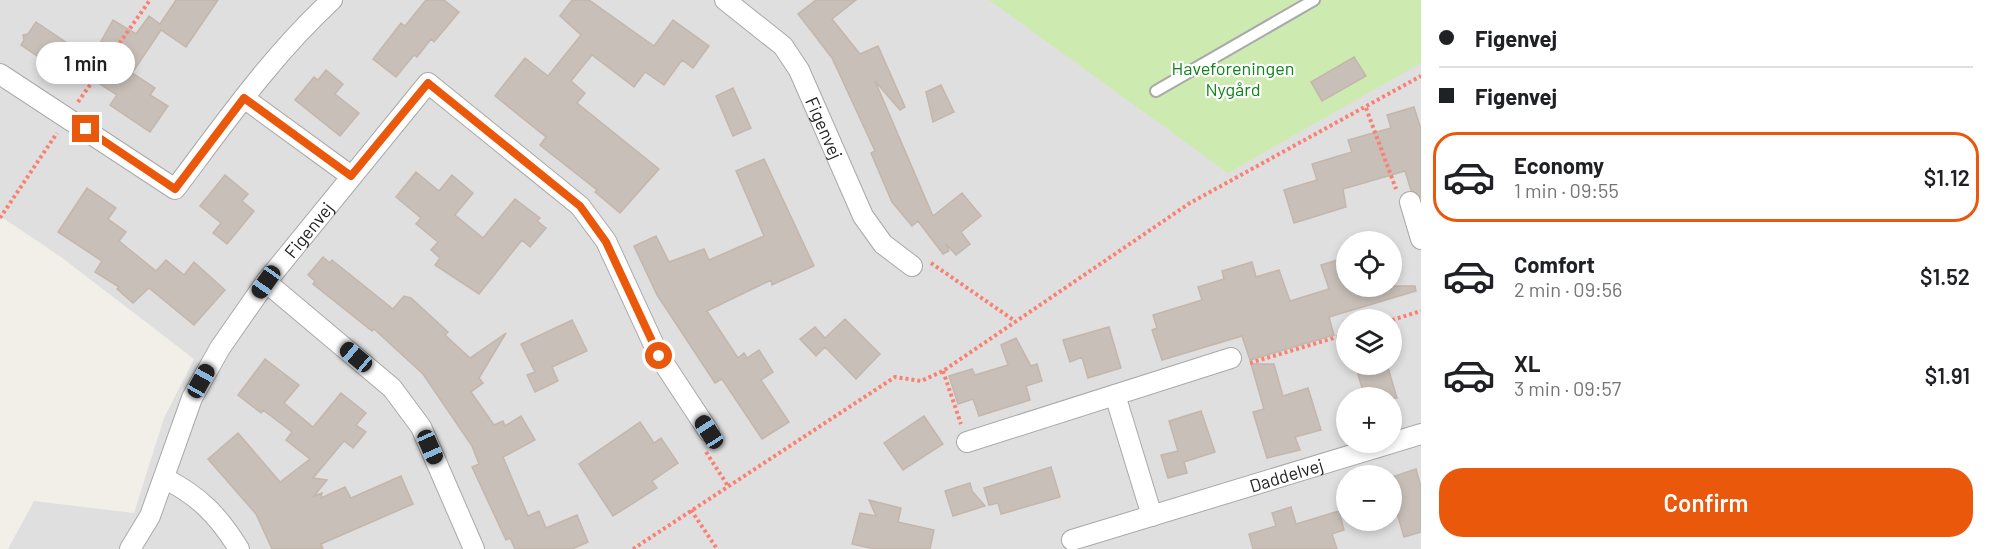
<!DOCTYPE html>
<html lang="en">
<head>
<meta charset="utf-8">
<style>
  :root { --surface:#fff; --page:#f6f6f6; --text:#202124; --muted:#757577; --line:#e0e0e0; --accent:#ea580c }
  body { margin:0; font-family:Barlow,sans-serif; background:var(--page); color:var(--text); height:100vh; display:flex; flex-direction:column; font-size:22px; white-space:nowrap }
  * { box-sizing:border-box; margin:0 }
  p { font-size:20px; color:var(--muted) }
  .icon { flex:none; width:33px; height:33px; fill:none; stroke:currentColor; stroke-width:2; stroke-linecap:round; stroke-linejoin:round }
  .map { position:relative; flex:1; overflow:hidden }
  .details { display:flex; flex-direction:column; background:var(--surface); width:570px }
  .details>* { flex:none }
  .banner { display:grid; align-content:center; height:132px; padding:0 18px; background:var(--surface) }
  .fabs { position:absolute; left:1336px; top:231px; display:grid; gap:12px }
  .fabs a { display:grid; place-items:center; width:66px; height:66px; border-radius:50%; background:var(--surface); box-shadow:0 3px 9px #0003; font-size:30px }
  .end { position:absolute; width:27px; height:27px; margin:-14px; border:8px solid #ea580c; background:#fff; box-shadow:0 0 0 3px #fff }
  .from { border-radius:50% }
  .bubble { position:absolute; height:42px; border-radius:21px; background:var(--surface); box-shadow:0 3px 9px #0003; font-size:20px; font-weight:600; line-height:42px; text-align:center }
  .car { position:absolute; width:18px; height:36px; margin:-18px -9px; border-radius:8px; box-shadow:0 0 4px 2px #0007; background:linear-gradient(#222 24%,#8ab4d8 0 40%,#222 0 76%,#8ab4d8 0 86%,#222 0) }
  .banner b { display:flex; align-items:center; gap:21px; height:57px; font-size:22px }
  .banner b+b { border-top:2px solid var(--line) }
  .banner i { width:15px; height:15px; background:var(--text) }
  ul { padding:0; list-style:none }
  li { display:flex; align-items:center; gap:18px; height:90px; margin:0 12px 9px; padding:0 6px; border:3px solid transparent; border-radius:24px }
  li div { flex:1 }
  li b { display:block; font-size:22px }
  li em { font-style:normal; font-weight:600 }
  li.current { border-color:var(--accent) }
  li>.icon { width:54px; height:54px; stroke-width:1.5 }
  .action { display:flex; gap:12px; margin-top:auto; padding:12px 18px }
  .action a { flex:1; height:69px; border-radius:24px; background:var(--accent); color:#fff; font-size:24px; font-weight:600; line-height:69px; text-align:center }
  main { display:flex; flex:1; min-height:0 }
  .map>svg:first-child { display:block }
  .residential { fill:#e0dfdf; fill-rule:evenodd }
  .grass { fill:#cdebb0 }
  .building { fill:#c7bfb8; stroke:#c4b6ab; stroke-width:1.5 }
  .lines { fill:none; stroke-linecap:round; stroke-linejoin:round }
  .service-casing { stroke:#a9a9a9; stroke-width:14 }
  .minor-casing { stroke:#a9a9a9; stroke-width:22 }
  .path { stroke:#fa8072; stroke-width:4; stroke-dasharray:3 3; stroke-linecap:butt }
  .service { stroke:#fff; stroke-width:10 }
  .minor { stroke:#fff; stroke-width:20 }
  .route { stroke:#ea580c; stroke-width:8 }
  .labels { text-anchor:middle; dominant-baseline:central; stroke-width:4.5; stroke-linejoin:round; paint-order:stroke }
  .park-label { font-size:18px; fill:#0c8416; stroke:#fff }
  .street-label { font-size:18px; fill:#222; stroke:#fff }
</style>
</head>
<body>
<main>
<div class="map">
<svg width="1421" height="549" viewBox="0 0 1421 549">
  <rect width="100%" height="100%" fill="#f2efe9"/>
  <path class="residential" d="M0 0H1421V549H8L34 501 134 513 164 418 194 359 61 257 0 216ZM1347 242H1392V286H1347ZM1347 320H1392V364H1347ZM1347 398H1392V442H1347ZM1347 476H1392V520H1347Z"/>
  <path class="grass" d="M989 0H1421V63L1228 173Z"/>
  <path class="building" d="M176 0H218L186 47 161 30 132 73 155 88 150 95 168 106 150 132 110 105 117 95 80 71 74 81 21 45 24 40 23 35 28 34 36 22 88 57 92 51 95 52 113 20 136 34 149 16 160 24Z
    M426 0H444L459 12 434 42 431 39 417 57 414 55 396 77 373 59 401 23 405 26Z
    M572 0H589L654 46 673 20 709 46 693 68 682 60 664 85 645 72 634 87 592 55 571 81 585 93 577 103 659 169 620 213 595 192 597 190 540 145 546 137 495 96 525 58 548 76 581 35 560 16Z
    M816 0H856L832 19 860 54 878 46 905 107 900 110 875 81 933 216 962 193 981 216 961 232 970 244 956 255 946 244 949 251 943 254 918 221 912 226 892 202 871 153 875 151 832 58 798 14Z
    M1354 57 1366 76 1322 101 1311 82Z
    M326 70 343 84 335 94 359 113 340 136 295 100 314 77 318 80Z
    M941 85 954 112 933 122 926 92Z
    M733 88 751 128 733 136 716 96Z
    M1414 107 1421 129V198L1411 190 1405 171 1343 189 1346 207 1294 223 1284 190 1317 180 1312 164 1352 152 1348 140 1391 128 1387 115Z
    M764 159 814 266 772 285 771 280 707 311 738 358 744 353 747 358 759 350 773 372 761 380 789 422 762 439 722 379 715 383 657 295 634 246 656 236 669 262 704 249 709 260 764 236 736 171Z
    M416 172 439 191 452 175 473 193 455 215 483 238 515 199 540 218 537 221 546 228 530 247 522 240 479 294 435 265 440 258 431 250 438 242 416 224 421 218 396 197Z
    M225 175 248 194 242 201 254 211 227 244 213 233 221 223 200 206Z
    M87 188 116 208 108 219 126 232 119 241 156 271 166 260 184 275 194 262 225 290 194 325 149 288 133 303 117 289 119 287 95 272 102 261 58 232Z
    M323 257 330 263 332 260 393 309 404 296 411 298 448 332 445 335 470 358 506 333 479 378 483 383 471 392 494 425 503 421 505 426 521 416 535 440 503 457 528 516 539 511 546 528 577 515 588 542 572 549H515L510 538 506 540 472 467 479 464 472 446 423 374 374 329 372 331 313 284 315 281 308 275Z
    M1341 259 1347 286H1415L1416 291 1329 317 1334 335 1250 360 1242 336 1162 360 1152 330 1157 328 1153 315 1202 300 1198 287 1224 279 1222 271 1252 262 1256 277 1279 270 1290 301 1329 289 1321 265Z
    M845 319 880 354 856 379 825 347 816 356 800 339 815 327 825 338Z
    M572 320 587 351 552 367 558 381 535 392 527 375 535 372 521 344Z
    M1109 327 1121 368 1088 378 1082 357 1070 362 1063 340Z
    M1016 338 1031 366 1037 364 1042 381 1026 386 1030 400 979 416 973 399 958 404 949 376 972 369 975 375 1008 365 1001 345Z
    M265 359 299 385 284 403 313 427 341 393 366 413 356 425 366 432 353 448 344 441 313 478 327 480 314 496 322 493 321 498 345 487 351 498 401 476 413 504 321 544 323 549H272L256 514 208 459 238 433 280 482 310 459 286 440 292 432 263 410 261 413 238 395Z
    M1251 364H1274L1283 396 1308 388 1321 430 1295 437 1300 450 1267 458 1253 412 1264 409Z
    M1355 364H1387L1397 398H1365Z
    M1201 411 1215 452 1184 462 1187 473 1168 478 1161 455 1178 451 1169 421Z
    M924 416 943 444 903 470 884 443Z
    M640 422 654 443 661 438 678 463 652 481 657 488 613 516 579 464Z
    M1051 467 1060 497 1001 514 998 503 989 505 984 488Z
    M1416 469 1421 487V532L1404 537 1392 496V477Z
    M970 483 972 491 985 506 953 516 945 491Z
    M869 500 901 508 898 522 934 530 930 549H874L852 544 860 513 876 516Z
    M1291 507 1296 524 1339 511 1344 530 1332 534 1337 549H1253L1249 534 1276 526 1272 513Z"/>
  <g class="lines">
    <defs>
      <path id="service" d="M1156 91 1314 0"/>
      <g id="minor">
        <path id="s1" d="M725 0 783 46 799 70 863 216 883 244 912 266"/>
        <path d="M0 74 175 189C224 124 272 55 332 0"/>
        <path d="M244 98 351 176"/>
        <path d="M1410 202 1421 239"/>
        <path d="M266 282 392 388 421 427 474 549"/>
        <path d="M1115 395 1152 516"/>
        <path d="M967 442 1231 358"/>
        <path d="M164 478C199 496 218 515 239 549"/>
        <path id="s2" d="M1072 540 1421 434"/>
        <path id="s3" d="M130 549 150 516 192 398 220 348 266 282 428 83 580 206 606 241 659 356 709 432"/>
      </g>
    </defs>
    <use href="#service" class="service-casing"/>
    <use href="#minor" class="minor-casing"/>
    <path class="path" d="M78 102 150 0
      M1366 108 1396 189
      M0 218 57 133
      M931 263 1015 321
      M1392 320 1421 311
      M1250 363 1347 334
      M943 371 961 424
      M706 452 728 486
      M691 510 717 549
      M633 549 895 377 921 381 943 371 1190 203 1421 76"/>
    <use href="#service" class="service"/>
    <use href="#minor" class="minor"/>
  </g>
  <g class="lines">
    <path class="route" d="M86 129 175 189 244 98 351 176 428 83 580 206 606 242 659 356"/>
  </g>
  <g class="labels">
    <g class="park-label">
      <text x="1233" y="68">Haveforeningen<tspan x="1233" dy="21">Nygård</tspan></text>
    </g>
    <g class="street-label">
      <text stroke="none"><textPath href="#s1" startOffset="166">Figenvej</textPath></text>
      <text stroke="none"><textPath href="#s3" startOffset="369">Figenvej</textPath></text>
      <text stroke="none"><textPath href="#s2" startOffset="224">Daddelvej</textPath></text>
    </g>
  </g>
</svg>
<div class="fabs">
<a><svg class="icon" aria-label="locate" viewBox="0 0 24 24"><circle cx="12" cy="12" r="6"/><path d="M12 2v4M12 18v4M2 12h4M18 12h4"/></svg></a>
<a><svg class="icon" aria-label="layers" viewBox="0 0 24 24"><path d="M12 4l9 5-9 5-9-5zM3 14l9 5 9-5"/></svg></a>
<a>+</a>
<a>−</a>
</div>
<i class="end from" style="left:659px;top:356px"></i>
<i class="end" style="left:86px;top:129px"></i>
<div class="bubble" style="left:36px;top:42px;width:99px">1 min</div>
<i class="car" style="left:266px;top:282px;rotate:215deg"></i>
<i class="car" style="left:356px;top:357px;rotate:310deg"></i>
<i class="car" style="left:201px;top:381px;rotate:29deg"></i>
<i class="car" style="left:709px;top:432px;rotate:327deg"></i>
<i class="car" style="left:430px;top:447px;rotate:156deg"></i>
</div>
<section class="details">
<div class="banner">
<b><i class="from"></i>Figenvej</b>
<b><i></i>Figenvej</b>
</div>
<ul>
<li class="current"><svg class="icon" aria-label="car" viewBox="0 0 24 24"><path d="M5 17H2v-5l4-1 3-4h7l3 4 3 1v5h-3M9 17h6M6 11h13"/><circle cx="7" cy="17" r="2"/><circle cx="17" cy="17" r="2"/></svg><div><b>Economy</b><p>1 min · 09:55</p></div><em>$1.12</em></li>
<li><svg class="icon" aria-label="car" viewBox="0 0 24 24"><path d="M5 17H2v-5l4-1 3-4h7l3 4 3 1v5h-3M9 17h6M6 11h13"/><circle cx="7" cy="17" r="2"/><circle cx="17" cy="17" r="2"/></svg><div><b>Comfort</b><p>2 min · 09:56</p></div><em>$1.52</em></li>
<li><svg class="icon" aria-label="car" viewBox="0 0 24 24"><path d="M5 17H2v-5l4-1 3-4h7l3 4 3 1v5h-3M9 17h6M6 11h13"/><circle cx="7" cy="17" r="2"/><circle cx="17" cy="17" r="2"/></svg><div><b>XL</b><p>3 min · 09:57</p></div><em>$1.91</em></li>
</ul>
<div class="action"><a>Confirm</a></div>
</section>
</main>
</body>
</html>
